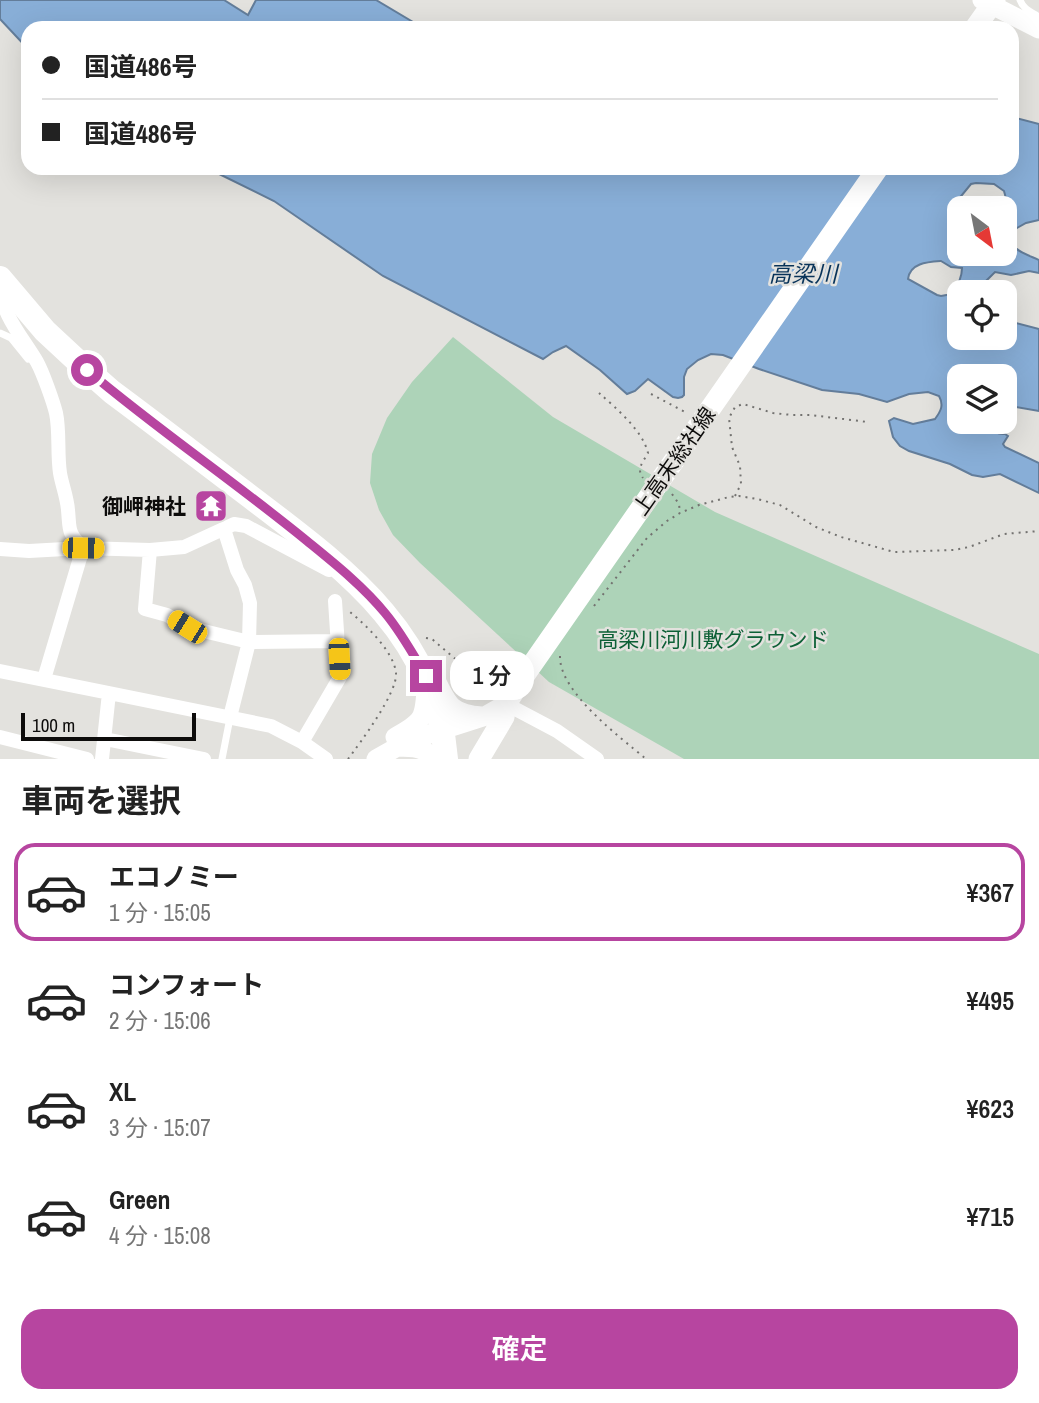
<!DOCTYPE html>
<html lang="ja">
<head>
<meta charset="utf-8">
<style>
  :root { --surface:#fff; --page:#f6f6f6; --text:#222; --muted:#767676; --line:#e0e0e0; --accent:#b745a0 }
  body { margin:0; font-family:"Archivo Narrow","Noto Sans JP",sans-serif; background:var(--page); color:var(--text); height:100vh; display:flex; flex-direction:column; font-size:26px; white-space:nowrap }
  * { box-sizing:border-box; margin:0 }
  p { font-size:23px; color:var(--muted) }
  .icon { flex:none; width:38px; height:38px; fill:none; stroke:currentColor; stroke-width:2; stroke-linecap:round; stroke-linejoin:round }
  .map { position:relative; height:759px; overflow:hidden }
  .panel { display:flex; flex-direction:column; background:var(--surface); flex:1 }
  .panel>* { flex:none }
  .hud { position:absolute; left:21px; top:21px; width:998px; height:154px; border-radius:21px; box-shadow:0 7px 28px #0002; display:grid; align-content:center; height:154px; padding:0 21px; background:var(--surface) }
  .needle { width:46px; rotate:148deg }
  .tools { position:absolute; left:947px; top:196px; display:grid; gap:14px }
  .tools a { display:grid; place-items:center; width:70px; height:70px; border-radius:14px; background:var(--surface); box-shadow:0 7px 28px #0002; font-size:35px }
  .scale { position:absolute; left:21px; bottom:18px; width:175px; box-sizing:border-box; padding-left:7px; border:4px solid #0d0c0b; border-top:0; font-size:19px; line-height:24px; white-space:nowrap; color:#0d0c0b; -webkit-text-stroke:5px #e3e2de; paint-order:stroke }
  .end { position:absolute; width:32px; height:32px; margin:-16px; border:9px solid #b745a0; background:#fff; box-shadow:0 0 0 4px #fff }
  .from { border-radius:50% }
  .bubble { position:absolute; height:49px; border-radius:21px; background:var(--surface); box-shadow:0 7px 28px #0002; font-size:23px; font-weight:600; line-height:49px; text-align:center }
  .car { position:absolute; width:21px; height:42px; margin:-21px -10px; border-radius:9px; box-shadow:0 0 5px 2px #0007; background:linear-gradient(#f5c518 24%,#345 0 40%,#f5c518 0 76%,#345 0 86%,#f5c518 0) }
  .hud b { display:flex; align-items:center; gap:24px; height:66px; font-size:26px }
  .hud b+b { border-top:2px solid var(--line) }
  .hud i { width:18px; height:18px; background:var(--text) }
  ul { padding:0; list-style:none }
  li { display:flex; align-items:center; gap:21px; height:98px; margin:0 14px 10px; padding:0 7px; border:4px solid transparent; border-radius:21px }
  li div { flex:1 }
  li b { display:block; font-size:26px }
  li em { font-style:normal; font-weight:600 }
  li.current { border-color:var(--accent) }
  li>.icon { width:63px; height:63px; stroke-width:1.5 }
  h2 { padding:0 21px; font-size:32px; line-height:84px }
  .cta { display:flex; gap:14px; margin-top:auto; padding:14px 21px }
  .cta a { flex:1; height:80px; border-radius:21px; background:var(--accent); color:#fff; font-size:28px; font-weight:600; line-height:80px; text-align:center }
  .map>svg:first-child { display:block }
  .green { fill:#add3b8 }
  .water { fill:#88aed7; stroke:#637d9a; stroke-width:2; fill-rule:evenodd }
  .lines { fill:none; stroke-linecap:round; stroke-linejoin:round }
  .path { stroke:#737270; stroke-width:2; stroke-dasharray:2 5; stroke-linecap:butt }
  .lane { stroke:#fff; stroke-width:7 }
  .street { stroke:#fff; stroke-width:14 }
  .secondary { stroke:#fff; stroke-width:19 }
  .primary { stroke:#fff; stroke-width:21 }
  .highway { stroke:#fff; stroke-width:24 }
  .route { stroke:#b745a0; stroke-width:9 }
  .labels { text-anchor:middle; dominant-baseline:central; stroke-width:5; stroke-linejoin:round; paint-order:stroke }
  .street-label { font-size:21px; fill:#0d0c0b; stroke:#e3e2de }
  .poi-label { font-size:21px; font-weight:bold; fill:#0d0c0b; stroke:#e3e2de; text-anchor:end }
  .park-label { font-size:21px; fill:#0d6036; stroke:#e3e2de }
  .water-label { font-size:23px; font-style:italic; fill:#083359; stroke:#e3e2de }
</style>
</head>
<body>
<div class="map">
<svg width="1039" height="759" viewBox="0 0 1039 759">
  <rect width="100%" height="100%" fill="#e3e2de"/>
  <path class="green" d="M453 337 553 417 715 512 1039 654V759H684L549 682 420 563 393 535 379 510 370 483 372 454 387 418 412 382Z"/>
  <path class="water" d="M0 0H224L248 15 256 0H376L423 28H28V49L0 19Z
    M1012 117 1039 124V220L1026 223 1017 228 1010 234C1009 250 1026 254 1039 260V273L1029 271 1011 275 995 272 986 281 988 284 1003 285V289L989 292H959V306L953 311 954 315 959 317V338H1004L1005 320 1039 329V411L1005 405 1004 376H959V422C965 422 972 421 978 422 989 424 991 435 1005 434L1008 436 1003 444 1005 447 1039 463V493L1000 474 983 477 972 475 950 464 909 451 900 446 893 437 889 421 894 418 913 424 935 419C941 411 944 405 939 396L928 392 909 394 887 402 859 394 822 390 759 369 723 355 711 354 698 360 687 369 684 377V395L682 397 678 398 673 397 648 379 635 391 627 394 600 370 566 346 553 352 543 359 383 276 274 201 207 168H1012ZM976 183 994 184 1004 191 1008 206V212L1005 219 1004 254H959V211L957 201 971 184ZM941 261 951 267 962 268C962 277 957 287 952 294L941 296 937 295 908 279C910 263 927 262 941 261Z"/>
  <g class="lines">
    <path class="path" d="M599 393C616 408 643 431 648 453 643 462 636 469 643 478
      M651 394 687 413
      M672 494 679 504 680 513
      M735 496 741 484 740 466 732 447 729 418 735 407 743 404 773 413 792 415H810L868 422
      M594 606 647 538 667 521 680 513 699 505 729 497 739 496 757 499 780 505 816 527 841 537 894 552 954 550 969 547 1004 534 1039 531
      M426 638 432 639 494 692
      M560 656C559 692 620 737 646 759
      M348 759C360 743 398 692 396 673 394 652 366 625 350 612"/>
    <path class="lane" d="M1020 0C1023 9 1031 12 1039 17
      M0 333 11 338 28 359
      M222 759 230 718"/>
    <path class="street" d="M1 285C0 314 24 339 37 362 43 373 53 401 56 413 60 432 57 453 60 473 62 485 67 497 68 510 70 530 67 532 83 548
      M224 529 237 570 245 585 250 603 249 642 230 717
      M0 549 29 551 83 548 150 550 184 547 234 524 246 526 329 570
      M150 550 145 609 167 615 187 627 249 642 338 641
      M0 671 109 693 102 759
      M44 679 83 548
      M109 693 271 726 302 742 326 759
      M506 704 557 731 597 759
      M0 737 87 759
      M105 739 204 759
      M302 742 340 677 335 601"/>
    <path class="secondary" d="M982 0 1039 29
      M436 680C448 705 452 714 482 716
      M395 737C423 722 425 718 426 687
      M398 747C413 747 425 748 435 759
      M376 759 408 741 483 717 506 704"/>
    <path class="primary" d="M975 28 995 0
      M479 759 504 717 506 704 522 679 878 168"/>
    <path class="highway" d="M0 278 45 331 87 370 112 392C158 426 203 461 248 495 341 566 436 632 446 759"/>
  </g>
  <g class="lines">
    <path class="route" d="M87 370C158 430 235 482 307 541 334 563 363 586 385 613 401 632 413 654 426 676"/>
  </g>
  <defs>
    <symbol id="temple-square" viewBox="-11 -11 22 22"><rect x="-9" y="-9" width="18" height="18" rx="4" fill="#b745a0" stroke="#e3e2de"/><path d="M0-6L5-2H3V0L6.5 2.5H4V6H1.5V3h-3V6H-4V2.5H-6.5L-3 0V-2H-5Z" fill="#fff"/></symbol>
  </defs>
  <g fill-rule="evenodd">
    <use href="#temple-square" x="192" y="487" width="38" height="38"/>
  </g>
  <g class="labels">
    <g class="street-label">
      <text transform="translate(674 461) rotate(-55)">上高末総社線</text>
    </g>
    <g class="poi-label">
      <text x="186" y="506">御岬神社</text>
    </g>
    <g class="park-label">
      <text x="713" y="639">高梁川河川敷グラウンド</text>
    </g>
    <g class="water-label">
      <text x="803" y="273">高梁川</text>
    </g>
  </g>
</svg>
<div class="tools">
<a><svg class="needle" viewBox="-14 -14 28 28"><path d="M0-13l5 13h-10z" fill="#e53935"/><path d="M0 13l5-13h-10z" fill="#767676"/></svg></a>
<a><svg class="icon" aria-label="locate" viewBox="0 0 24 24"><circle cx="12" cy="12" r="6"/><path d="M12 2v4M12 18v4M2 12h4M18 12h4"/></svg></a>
<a><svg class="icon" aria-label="layers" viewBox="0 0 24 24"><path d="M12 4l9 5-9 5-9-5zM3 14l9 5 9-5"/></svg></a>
</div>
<div class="scale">100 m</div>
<i class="end from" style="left:87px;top:370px"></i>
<i class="end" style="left:426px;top:676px"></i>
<div class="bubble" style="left:450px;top:651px;width:84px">1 分</div>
<i class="car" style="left:83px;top:548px;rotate:91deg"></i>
<i class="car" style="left:187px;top:627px;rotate:302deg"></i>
<i class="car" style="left:339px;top:659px;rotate:177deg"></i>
<div class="hud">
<b><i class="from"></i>国道486号</b>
<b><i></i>国道486号</b>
</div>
</div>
<section class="panel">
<h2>車両を選択</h2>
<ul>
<li class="current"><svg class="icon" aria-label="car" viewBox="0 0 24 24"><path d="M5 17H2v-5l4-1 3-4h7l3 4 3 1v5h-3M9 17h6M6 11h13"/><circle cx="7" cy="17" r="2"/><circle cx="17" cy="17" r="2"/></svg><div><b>エコノミー</b><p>1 分 · 15:05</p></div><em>¥367</em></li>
<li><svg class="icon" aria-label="car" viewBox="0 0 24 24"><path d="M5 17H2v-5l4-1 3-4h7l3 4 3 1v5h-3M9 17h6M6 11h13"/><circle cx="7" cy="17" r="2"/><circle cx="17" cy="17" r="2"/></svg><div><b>コンフォート</b><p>2 分 · 15:06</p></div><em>¥495</em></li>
<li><svg class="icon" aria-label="car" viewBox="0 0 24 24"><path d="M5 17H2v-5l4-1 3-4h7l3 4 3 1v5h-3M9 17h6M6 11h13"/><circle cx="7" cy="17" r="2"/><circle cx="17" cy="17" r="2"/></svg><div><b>XL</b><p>3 分 · 15:07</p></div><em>¥623</em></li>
<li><svg class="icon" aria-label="car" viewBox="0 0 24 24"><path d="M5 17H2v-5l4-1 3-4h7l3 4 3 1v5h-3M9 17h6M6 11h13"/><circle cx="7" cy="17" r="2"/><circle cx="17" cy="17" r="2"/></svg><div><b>Green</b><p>4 分 · 15:08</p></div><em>¥715</em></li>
</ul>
<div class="cta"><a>確定</a></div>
</section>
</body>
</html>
